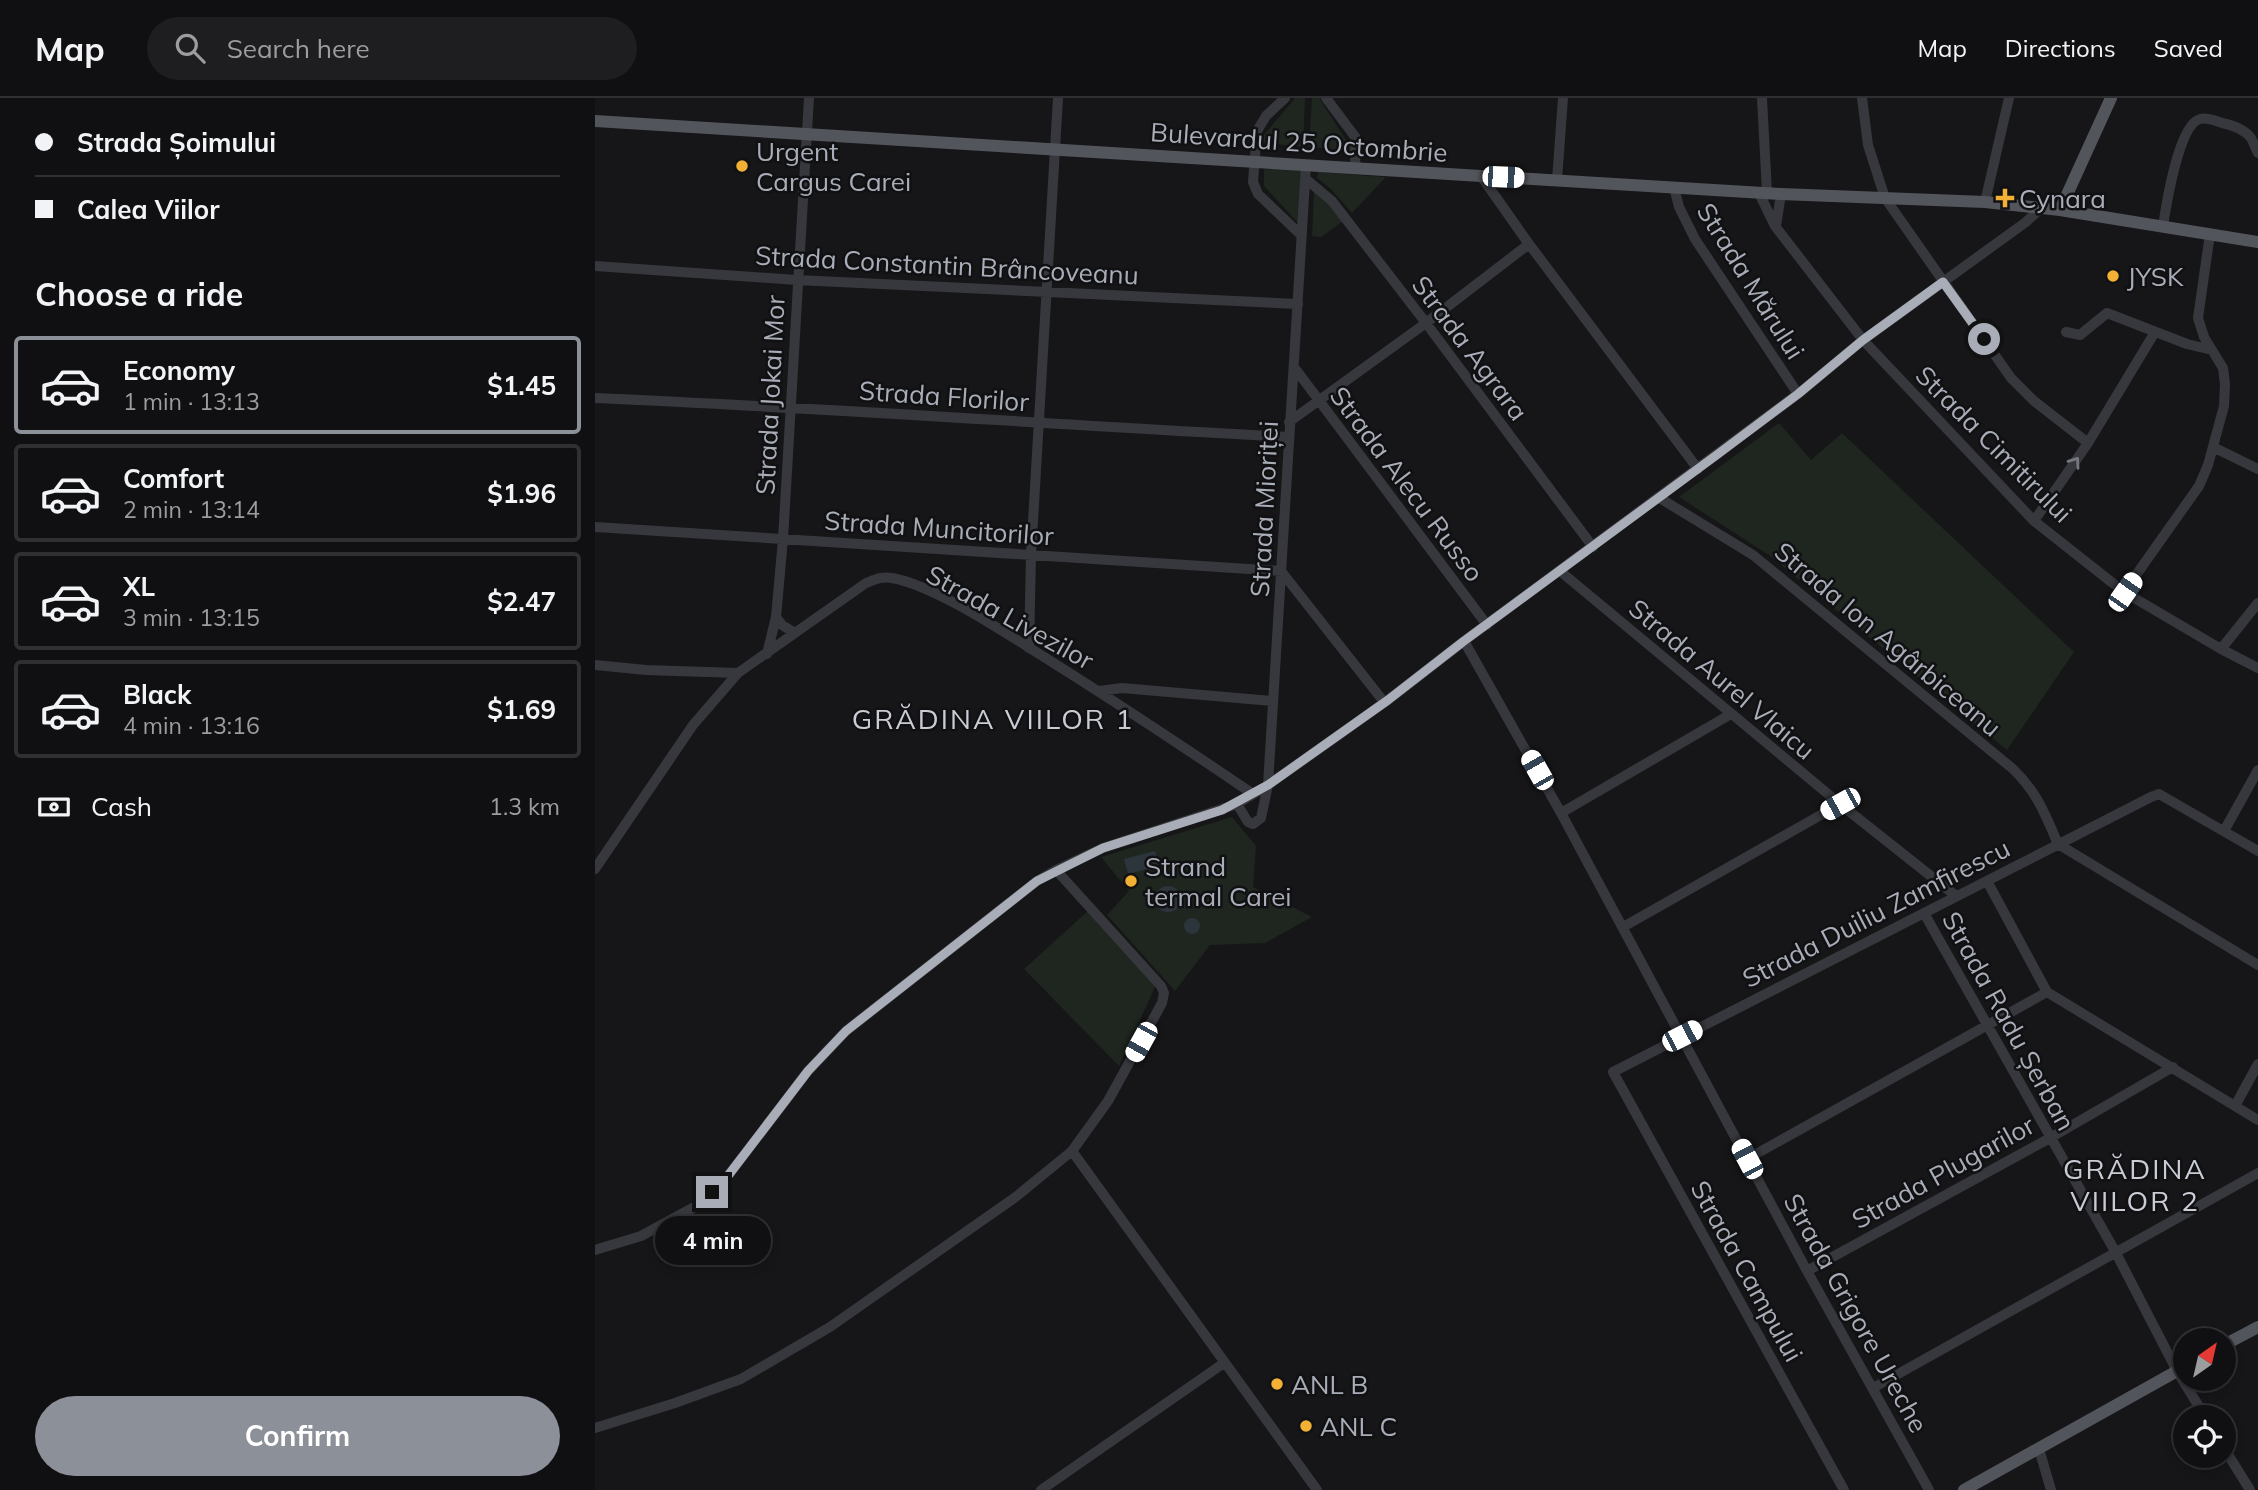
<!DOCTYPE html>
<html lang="en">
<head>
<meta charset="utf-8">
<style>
  :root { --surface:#101012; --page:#1e1e20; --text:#f1f3f6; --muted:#9c9d9f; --line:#303032; --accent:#8c9099 }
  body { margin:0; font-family:Mulish,sans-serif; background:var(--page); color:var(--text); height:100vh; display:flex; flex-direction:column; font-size:26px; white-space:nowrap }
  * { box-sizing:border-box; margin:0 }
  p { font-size:23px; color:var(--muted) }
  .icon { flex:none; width:38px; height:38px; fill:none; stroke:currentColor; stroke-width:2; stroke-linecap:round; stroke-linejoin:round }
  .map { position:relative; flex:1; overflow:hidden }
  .drawer { display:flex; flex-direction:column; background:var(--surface); width:595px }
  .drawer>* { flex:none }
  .hud { display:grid; align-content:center; height:154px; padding:0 35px; background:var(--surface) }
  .needle { width:46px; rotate:34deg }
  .tools { position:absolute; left:1578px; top:1230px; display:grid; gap:14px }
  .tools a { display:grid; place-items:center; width:63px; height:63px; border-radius:50%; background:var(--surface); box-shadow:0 4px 10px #0003,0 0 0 2px var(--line); font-size:35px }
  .end { position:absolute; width:32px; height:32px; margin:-16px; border:9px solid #a8adb8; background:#111; box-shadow:0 0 0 4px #111 }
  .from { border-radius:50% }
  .bubble { position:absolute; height:49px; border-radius:24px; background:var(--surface); box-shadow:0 4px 10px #0003,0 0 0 2px var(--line); font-size:23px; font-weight:700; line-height:49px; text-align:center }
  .car { position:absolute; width:21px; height:42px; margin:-21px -10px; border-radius:9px; box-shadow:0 0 5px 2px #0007; background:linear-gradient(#fff 24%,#345 0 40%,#fff 0 76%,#345 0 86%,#fff 0) }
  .hud b { display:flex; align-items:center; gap:24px; height:66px; font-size:26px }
  .hud b+b { border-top:2px solid var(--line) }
  .hud i { width:18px; height:18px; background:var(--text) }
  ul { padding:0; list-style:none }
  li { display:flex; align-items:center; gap:21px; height:98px; margin:0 14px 10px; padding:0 21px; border:4px solid var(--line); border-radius:7px }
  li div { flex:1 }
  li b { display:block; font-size:26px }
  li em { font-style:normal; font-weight:700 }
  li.active { border-color:var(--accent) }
  li>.icon { width:63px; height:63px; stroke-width:1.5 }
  h2 { padding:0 35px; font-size:32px; line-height:84px }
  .pay { display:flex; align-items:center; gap:18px; height:77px; padding:0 35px; font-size:26px }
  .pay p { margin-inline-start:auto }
  .cta { display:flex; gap:14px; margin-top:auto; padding:14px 35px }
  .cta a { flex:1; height:80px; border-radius:42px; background:var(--accent); color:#fff; font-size:28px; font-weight:700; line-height:80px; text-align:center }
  header { display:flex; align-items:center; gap:42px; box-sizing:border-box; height:98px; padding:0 35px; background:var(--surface); border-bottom:2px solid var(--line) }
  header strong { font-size:33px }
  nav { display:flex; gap:38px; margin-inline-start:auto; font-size:24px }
  .search { width:490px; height:63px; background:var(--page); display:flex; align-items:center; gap:18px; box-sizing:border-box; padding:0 24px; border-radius:38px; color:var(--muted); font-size:26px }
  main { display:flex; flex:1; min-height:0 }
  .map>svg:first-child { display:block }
  .green { fill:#1e261f }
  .water { fill:#2c353c }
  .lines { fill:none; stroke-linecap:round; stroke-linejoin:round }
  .minor { stroke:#37383d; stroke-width:10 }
  .major { stroke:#53555c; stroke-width:12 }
  .oneway { stroke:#757881 }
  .route { stroke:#a8adb8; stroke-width:9 }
  .poi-dot { fill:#f2b134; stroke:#111113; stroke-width:2.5 }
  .labels { text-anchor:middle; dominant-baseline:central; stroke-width:5; stroke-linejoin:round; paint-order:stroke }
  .street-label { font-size:26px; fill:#a8adb8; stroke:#111113 }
  .poi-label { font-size:26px; fill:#a8adb8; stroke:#111113; text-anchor:start }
  .neighbourhood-label { font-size:28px; letter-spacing:2px; fill:#c9ccd4; stroke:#111113 }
</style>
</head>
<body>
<header>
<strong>Map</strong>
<div class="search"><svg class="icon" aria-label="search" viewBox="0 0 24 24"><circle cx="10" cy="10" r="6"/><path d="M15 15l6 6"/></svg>Search here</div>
<nav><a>Map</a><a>Directions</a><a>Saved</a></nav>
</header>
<main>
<section class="drawer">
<div class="hud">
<b><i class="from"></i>Strada Șoimului</b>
<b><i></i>Calea Viilor</b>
</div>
<h2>Choose a ride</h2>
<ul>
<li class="active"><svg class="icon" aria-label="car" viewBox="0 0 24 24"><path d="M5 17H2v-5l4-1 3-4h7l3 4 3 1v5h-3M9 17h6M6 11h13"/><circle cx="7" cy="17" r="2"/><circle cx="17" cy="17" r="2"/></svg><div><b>Economy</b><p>1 min · 13:13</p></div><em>$1.45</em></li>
<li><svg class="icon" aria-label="car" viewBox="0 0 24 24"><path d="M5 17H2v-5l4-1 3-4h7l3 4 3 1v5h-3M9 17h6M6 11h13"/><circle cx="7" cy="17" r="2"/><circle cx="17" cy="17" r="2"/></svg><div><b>Comfort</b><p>2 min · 13:14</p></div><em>$1.96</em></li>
<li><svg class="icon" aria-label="car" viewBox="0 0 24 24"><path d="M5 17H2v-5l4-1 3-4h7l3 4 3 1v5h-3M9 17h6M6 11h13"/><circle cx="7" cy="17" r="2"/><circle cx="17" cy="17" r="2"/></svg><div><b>XL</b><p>3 min · 13:15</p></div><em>$2.47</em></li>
<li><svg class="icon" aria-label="car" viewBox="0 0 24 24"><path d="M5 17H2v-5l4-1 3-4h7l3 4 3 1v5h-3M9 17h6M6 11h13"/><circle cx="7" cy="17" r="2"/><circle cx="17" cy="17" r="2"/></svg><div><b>Black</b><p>4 min · 13:16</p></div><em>$1.69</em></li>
</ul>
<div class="pay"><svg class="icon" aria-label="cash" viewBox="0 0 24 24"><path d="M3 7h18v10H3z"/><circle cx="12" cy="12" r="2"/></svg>Cash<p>1.3 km</p></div>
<div class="cta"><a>Confirm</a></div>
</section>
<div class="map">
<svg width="1663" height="1392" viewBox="0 0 1663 1392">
  <rect width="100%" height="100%" fill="#161618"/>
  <path class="green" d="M700 0H710L708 49 663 44Z
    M717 0H724L758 53 714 49Z
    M669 71 709 73 704 126 669 88Z
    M723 74 789 79 790 80 757 115 736 91 722 80Z
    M719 91 751 121 726 139 717 138Z
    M1184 325 1216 362 1247 335 1479 554 1412 652 1174 457 1084 399Z
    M637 719 661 748 658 789 717 819 670 845 615 847 580 893 512 817 534 793 506 759Z
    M494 812 561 887 524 968 429 871Z"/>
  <path class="water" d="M560 753 564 768 533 776 529 761Z
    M560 801a13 13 0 1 1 26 0a13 13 0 1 1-26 0Z
    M589 828a8 8 0 1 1 16 0a8 8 0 1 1-16 0Z"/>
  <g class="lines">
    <path class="minor" d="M690 0 671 18 662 33 658 84 663 96 707 138
      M731 0 761 40 760 70
      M1167 0 1172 95
      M1267 0 1273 47 1290 100 1416 280 1439 303 1493 345
      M886 78 934 146 1103 371
      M711 81 737 103 831 225 998 449
      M962 82 968 0
      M1079 89 1084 109 1100 141 1203 296
      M1164 95 1180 128 1268 242 1439 423 1529 494 1626 551 1663 570
      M1390 104 1414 0
      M1181 128 1186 96
      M1568 128C1571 108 1584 26 1605 21 1612 19 1621 23 1627 25 1637 27 1649 31 1656 40 1659 45 1660 50 1663 55
      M0 168 202 182 703 206
      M1471 234 1485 237 1512 215 1592 246 1617 252
      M699 269 892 527
      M0 300C232 310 463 327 694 339
      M694 324 831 225 934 146
      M1618 349 1663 371
      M1063 399 1158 457 1418 671C1442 694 1450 716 1463 746
      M1439 423 1493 345 1560 234
      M0 429 686 473 789 604
      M965 473 1245 706 1361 798
      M1529 494 1604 388 1613 367 1629 308 1630 286 1628 270 1609 239 1603 220 1615 136
      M181 519 187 527 200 535
      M869 543 966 715 1212 1173 1334 1392
      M434 550 436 457 463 0
      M1626 551 1663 505
      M172 556 181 519 188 441 214 0
      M0 567 51 572 143 575 271 485C279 482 287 478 297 480 336 487 395 525 430 547 507 595 583 645 658 696
      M504 593 527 590 678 603
      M642 706 653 724 658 726 666 720 673 687 711 67
      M966 715 1136 616
      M1629 733 1663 672
      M1463 746 1663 867
      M0 771 98 627 143 575
      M1392 783 1452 894 1663 1022
      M1329 815 1521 1155 1582 1273 1611 1320
      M1028 829 1245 706
      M1640 1008 1663 966
      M477 1053 722 1392
      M1152 1061 1452 894
      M0 1152 46 1138 105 1106 129 1083 213 973 251 933 442 783 461 772 508 750 642 706 673 687 793 602 869 543 1203 296 1268 242 1431 124 1447 109
      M1212 1173 1455 1040 1578 969
      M1278 1290 1663 1075
      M0 1330 80 1305 146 1281 235 1229 422 1098 477 1053 513 1003 567 905 569 895 566 888 461 772
      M1629 1350 1655 1392
      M1444 1351 1456 1392
      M446 1392 629 1265
      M1249 1392 1018 974 1556 699 1564 696 1663 753"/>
    <path class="major" d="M0 23 886 78 1186 96 1390 104 1465 112 1663 144
      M1465 112 1516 0
      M1629 1247 1663 1229
      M1369 1392 1591 1268"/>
  </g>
  <defs><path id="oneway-chevron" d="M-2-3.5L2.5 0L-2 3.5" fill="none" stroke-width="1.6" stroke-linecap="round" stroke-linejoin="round" transform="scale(1.75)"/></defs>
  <use class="oneway" href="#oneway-chevron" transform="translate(1480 364) rotate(-55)"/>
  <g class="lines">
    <path class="route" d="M117 1094 129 1083 213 973 251 933 442 783 508 750 627 712 673 687 793 602 869 543 1123 356 1203 296 1268 242 1348 184 1389 241"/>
  </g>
  <g class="poi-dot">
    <circle cx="147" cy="68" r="7"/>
    <path d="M1406.5 89.5h7v7h7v7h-7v7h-7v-7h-7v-7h7z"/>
    <circle cx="1518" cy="178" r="7"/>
    <circle cx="536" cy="783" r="7"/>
    <circle cx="682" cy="1286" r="7"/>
    <circle cx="711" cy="1328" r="7"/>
  </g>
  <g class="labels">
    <g class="street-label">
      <text transform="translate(704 44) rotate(4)">Bulevardul 25 Octombrie</text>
      <text transform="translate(352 167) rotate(3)">Strada Constantin Brâncoveanu</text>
      <text transform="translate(1156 183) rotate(58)">Strada Mărului</text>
      <text transform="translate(875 250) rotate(53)">Strada Agrara</text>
      <text transform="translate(175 297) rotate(-87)">Strada Jokai Mor</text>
      <text transform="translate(349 298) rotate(4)">Strada Florilor</text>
      <text transform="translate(1399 346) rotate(45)">Strada Cimitirului</text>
      <text transform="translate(812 386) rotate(53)">Strada Alecu Russo</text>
      <text transform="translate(669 411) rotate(-87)">Strada Mioriței</text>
      <text transform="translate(344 430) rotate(4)">Strada Muncitorilor</text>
      <text transform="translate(415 519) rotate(29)">Strada Livezilor</text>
      <text transform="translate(1293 541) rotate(40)">Strada Ion Agârbiceanu</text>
      <text transform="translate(1127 581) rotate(40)">Strada Aurel Vlaicu</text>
      <text transform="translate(1281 815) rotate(-27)">Strada Duiliu Zamfirescu</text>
      <text transform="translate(1414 923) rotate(61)">Strada Radu Șerban</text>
      <text transform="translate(1348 1074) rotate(-29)">Strada Plugarilor</text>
      <text transform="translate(1152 1173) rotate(61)">Strada Campului</text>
      <text transform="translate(1261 1215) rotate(61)">Strada Grigore Ureche</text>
    </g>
    <g class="poi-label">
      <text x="161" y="53">Urgent<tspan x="161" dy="30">Cargus Carei</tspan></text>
      <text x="1424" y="100">Cynara</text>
      <text x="1532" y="178">JYSK</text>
      <text x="550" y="768">Strand<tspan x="550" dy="30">termal Carei</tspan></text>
      <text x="696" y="1286">ANL B</text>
      <text x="725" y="1328">ANL C</text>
    </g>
    <g class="neighbourhood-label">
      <text x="398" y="620">GRĂDINA VIILOR 1</text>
      <text x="1540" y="1070">GRĂDINA<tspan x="1540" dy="32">VIILOR 2</tspan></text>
    </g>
  </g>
</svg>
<div class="tools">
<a><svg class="needle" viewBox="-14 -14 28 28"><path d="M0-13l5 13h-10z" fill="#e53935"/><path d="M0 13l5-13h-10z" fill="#9c9d9f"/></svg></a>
<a><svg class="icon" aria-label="locate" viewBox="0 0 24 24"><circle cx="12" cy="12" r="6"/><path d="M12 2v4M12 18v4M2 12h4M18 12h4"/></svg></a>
</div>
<i class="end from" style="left:1389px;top:241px"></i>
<i class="end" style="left:117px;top:1094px"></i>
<div class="bubble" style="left:60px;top:1118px;width:116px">4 min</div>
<i class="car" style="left:908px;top:79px;rotate:92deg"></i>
<i class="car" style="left:1530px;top:494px;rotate:35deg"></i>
<i class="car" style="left:942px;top:672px;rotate:330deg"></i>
<i class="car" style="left:1245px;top:706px;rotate:241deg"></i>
<i class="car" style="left:1087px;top:938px;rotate:63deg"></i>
<i class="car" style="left:546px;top:944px;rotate:209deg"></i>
<i class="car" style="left:1152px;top:1061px;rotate:332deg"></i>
</div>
</main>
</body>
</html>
